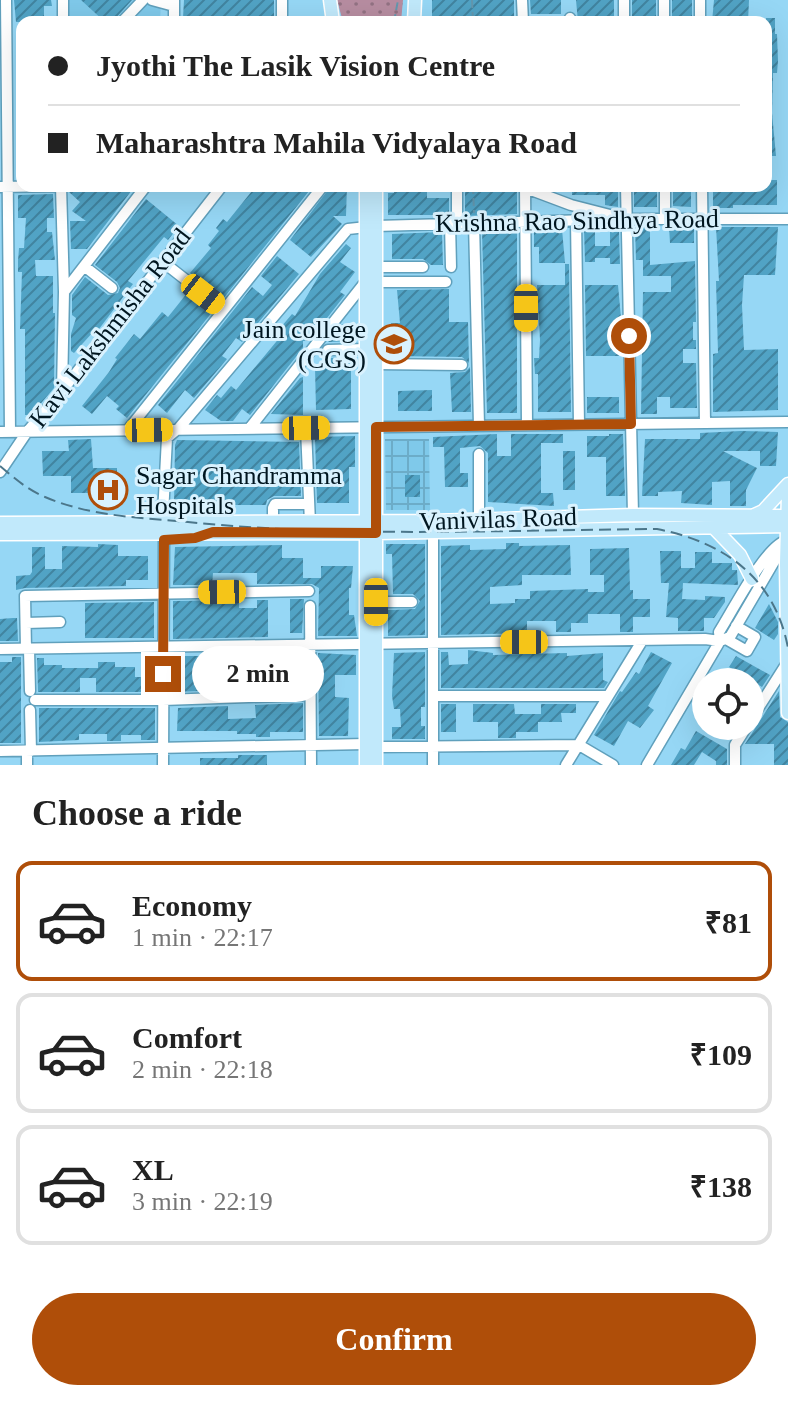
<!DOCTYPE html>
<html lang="en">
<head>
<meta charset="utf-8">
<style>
  :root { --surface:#fff; --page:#f2f2f2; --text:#222; --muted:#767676; --line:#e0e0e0; --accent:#af4e09 }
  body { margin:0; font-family:Georgia,serif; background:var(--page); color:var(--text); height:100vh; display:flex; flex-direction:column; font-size:30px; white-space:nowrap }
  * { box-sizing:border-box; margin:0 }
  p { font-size:26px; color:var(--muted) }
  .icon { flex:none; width:44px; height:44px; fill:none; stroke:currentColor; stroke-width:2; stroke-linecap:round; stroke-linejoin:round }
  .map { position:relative; height:765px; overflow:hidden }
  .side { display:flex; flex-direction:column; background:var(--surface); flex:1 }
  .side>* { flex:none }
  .banner { position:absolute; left:16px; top:16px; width:756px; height:176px; border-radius:16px; box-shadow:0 8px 32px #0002; display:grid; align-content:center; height:176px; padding:0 32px; background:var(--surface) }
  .fabs { position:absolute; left:692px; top:668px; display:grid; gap:16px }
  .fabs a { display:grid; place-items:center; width:72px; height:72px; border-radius:50%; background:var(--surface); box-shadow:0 8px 32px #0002; font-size:40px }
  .end { position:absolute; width:36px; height:36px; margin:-18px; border:10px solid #af4e09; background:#fff; box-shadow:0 0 0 4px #fff }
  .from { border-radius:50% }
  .bubble { position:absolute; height:56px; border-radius:28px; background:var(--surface); box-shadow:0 8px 32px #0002; font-size:26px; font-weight:700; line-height:56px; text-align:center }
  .car { position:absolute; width:24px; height:48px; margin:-24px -12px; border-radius:10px; box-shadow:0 0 6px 2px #0007; background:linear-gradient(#f5c518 24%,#345 0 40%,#f5c518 0 76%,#345 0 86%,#f5c518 0) }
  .banner b { display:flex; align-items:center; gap:28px; height:76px; font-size:30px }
  .banner b+b { border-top:2px solid var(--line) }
  .banner i { width:20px; height:20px; background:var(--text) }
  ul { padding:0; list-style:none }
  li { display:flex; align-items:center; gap:24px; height:120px; margin:0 16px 12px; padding:0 16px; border:4px solid var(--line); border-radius:16px }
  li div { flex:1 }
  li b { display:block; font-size:30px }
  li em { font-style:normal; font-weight:700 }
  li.on { border-color:var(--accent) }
  li>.icon { width:72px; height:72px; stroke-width:1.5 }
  h2 { padding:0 32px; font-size:36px; line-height:96px }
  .action { display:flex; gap:16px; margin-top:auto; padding:16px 32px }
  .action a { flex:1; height:92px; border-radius:48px; background:var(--accent); color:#fff; font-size:32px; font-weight:700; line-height:92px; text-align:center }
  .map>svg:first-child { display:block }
  .built { fill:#7fc9ea }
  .industrial { fill:url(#industrial-grid) }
  .park { fill:url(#park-dots) }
  .building { fill:url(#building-hatch) }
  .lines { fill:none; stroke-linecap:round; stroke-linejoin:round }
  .minor-casing { stroke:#60a0bc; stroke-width:13 }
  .major-casing { stroke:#fff; stroke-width:15 }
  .path { stroke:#6497ae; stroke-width:2; stroke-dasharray:8 4; stroke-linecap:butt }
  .minor { stroke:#fff; stroke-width:10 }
  .major { stroke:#c1e9fb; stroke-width:12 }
  .rail { stroke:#4b768a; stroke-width:2; stroke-dasharray:12 6; stroke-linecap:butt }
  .route { stroke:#af4e09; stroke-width:10 }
  .labels { text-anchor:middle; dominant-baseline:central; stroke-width:6; stroke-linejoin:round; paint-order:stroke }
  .street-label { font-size:26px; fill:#001620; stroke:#d9f2fe }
  .poi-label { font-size:26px; fill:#001620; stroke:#d9f2fe; text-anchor:end }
</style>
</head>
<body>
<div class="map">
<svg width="788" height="765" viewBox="0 0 788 765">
  <defs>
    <pattern id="industrial-grid" width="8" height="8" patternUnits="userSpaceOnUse" patternTransform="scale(2)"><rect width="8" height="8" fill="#7fc9ea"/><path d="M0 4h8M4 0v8" fill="none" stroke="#6cacc8"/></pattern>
    <pattern id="park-dots" width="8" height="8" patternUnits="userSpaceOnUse" patternTransform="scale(2)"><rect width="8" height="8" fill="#b78da1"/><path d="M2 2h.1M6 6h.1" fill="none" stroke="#927283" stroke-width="1.8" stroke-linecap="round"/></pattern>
    <pattern id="building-hatch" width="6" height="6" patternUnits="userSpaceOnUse" patternTransform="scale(2)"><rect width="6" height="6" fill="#51a3c5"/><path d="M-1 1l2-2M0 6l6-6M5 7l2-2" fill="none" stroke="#4184a0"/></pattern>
  </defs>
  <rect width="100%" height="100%" fill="#96d7f5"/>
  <path class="built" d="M67 0H161L160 22H67Z"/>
  <path class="industrial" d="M385 439H429L430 510H386Z"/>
  <path class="park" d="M337 0H403L401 22H343Z"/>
  <path class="building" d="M14 0H51L52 6H44V22H16Z
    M81 0H132L114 20 111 16 105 22Z
    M184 0H274V22H202L203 18H183Z
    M432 0H514V19L432 22Z
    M530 0H561V14H531Z
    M576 0H614V19H606V22H578Z
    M632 0H656V22H632Z
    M672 0H692V22H672Z
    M714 0H749L748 22H712Z
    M766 18H775V34H777L778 61 777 73H773L772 113 776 156H766Z
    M766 180H777V205H733V208H713V186H766Z
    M74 186H135L87 249H71L70 221H86L72 211 80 202 69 192Z
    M256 186H313L223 299 190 273 211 248 208 245 219 231 216 228 223 219 227 222Z
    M331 186H347L346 216H333L342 224 311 257 290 240Z
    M394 186H427V198H449V215H388V193H394Z
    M465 186H510L517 192V214L465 216Z
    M572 186H618V207L605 205V195H572Z
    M654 186H657V207H634V187Z
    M673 186H691V207L673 206Z
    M53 194 54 218H47V232H52L55 260H35L36 276H53V313H55L54 388 31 415H25V329H20L22 272H18V261L19 248H24L26 218H18V195Z
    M146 199 179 226 168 240 164 237 128 281 133 284 96 333 94 331 74 353 71 351V334L76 318 72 315V295L85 277 108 295 118 293 120 288 117 282 95 265Z
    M635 227H650V265L695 261 696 322H693V340H696V349H683V363H696L697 408H670V397H657V414H641L643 292H671V276H643V260H636Z
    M669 227H694V243H670Z
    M716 227H778L775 275H744L742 305 744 350 778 349V410L713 412V354L718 353 716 281H719Z
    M584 228H595V246H610V232H619L620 264H610V258H595V262H585Z
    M562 229 565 263H539V247H534V230Z
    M517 230V413H487L482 231Z
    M442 232 443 265H431L423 259H392V234Z
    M346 244 351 248 340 262 355 272 340 292 345 295 309 341H303V348L250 415 242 409 233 421H221L205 410 217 395 221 398 231 386 236 390 276 342 285 330 281 327 292 314 295 316 320 274Z
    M277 256 299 274 242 342 236 338 222 356 227 359 194 398 185 390 167 413 158 405 252 287 263 296 272 285 261 276Z
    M565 264H569L571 412H538V374H535L534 358H539L540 340 537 285H565Z
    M585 285H618L621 318 619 356H586Z
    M449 289V322H468L469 363 462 357 392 356 391 323H400L397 290Z
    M188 292 213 311 127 418 116 409 119 406 107 396 92 414 82 406 109 372 117 359 115 358 134 334 140 339 162 312 168 317Z
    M342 324H357L356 341 328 342Z
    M351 357V409L316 410 315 367 329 366V358Z
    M470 367 471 412H452L450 373 465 372Z
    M303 377V415L271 414 300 378Z
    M432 390V411H398V391Z
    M587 397H619V413H587Z
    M741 431 778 432 776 466H760V451H723L757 468 746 490V506H730V481L712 482V505L681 503 682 491 658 492V496H642L645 439H700V433Z
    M497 434V456H511V434H563V443H541V493H553L554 506 488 502V453L480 446 460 448V473H468V487H445L444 447H433V437Z
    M609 434H623L625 496H606V457H587V436H609Z
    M355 436V467H349V503H317L315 437Z
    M91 439 93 468H117V493H71V476H43L42 451H69L68 440Z
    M177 440 299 442 301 496H274L267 500 266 505H174L175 445Z
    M563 451H575V490H563Z
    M405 475H420V497H405Z
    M506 543H519V546L570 545 571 575H522V585L490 587V604L515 603V599H530V591L588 589V592H604V575H590V549L629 548 630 590H633V599H650V617H633V632H620V614H588V623H571V632H556V621H527V633L441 635V546L470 545V550L506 549Z
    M98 544 118 545V556H148V580H126V586L25 588 16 590V576L30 575 32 572V547H45V569H62V546L98 547Z
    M386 544H425V635L388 636V610L415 609 420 601 413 594H393L392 554H386Z
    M282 545V558H303V578H321V566H353L351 588H349V615H354L357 636H318L319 588 312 584H257V573H213L212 585H173L175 547Z
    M660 551H681V568H695V552H712V563H732V570H737L738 585 683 583 682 599 705 600V596L725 597V602L714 618H704V631H678V618L666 617 669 583H661Z
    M290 599H304L302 633H290Z
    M239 600V608H257V600H268V637L173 639V601Z
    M154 602V638H85V603Z
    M769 604 778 622V634L774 640 755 628Z
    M13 618H17L18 641H0V619Z
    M468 650 493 653V655L567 653V656L603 653V680L608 682 604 688H441V652H448L449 665 468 664Z
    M425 652V707H421V726H425V739H392V727H401L400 709H394L392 696 394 653Z
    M651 652 672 663 648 706 654 710 640 728 628 721 614 746 594 735 620 691 622 692 636 672 639 674Z
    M318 653 356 655V675H335V697L349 698 348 736H319Z
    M292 654H302L303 687 176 692 175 656H204V684H226V656L292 659Z
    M736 656 770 675 762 687 729 667Z
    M12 657H21V743H0V662H12Z
    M37 658H44V665H62V668H98V662H115V667H135V677H155V692H96V678H80V692H38Z
    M779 691 780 717 788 722V765H774V744H745Z
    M303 703V732H270V737H256V734H237V731H177L178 708 228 706V719L256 718 255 705Z
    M441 704H456V732H441Z
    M473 704H514L515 714H541V704H576V713H561L562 722H538V732H516V738H498V722H473Z
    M39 708H155V740H141V735H121V741H107V734H79V740L39 742Z
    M696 731 727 749V765H716V761L702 752 694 765H671L681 748 685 750Z
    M238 755H267V765H200V758H238Z"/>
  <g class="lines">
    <defs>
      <path id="minor" d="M6 0 10 432
        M152 0 174 6
        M282 0V20
        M522 0 523 22
        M624 0V22
        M664 0V22
        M700 0V22
        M570 18V22
        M63 22V0
        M122 22 143 0
        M174 22V0
        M61 186 64 292 62 391
        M457 186V223
        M525 186 527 424
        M626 186 633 515
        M665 186V219
        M702 186 705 423
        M0 187 62 186
        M523 187 571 205 610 215
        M576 220 579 424
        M450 223 451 267
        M474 223 479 425
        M163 262 223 309
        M84 266 112 288
        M376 267H423
        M376 282H446
        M64 292 146 186
        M328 350 366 349
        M376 364 462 365
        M306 428 310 523
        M249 429 366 281
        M127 431 323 186
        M0 432 788 422
        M479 454V520
        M0 472 27 432 62 391 222 186
        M163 515 167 438 179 428 348 229 376 226 626 219H788
        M273 522V508L275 504H308
        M433 532V765
        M376 602H412
        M310 606 311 765
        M26 623 60 622
        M726 639 747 651 755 637 736 626
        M720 641 730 637 775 560 777 548
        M0 649 705 639 720 641
        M26 649 25 596 309 591
        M29 649 30 691
        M433 696H607
        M35 700H163L310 695
        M30 710 31 751
        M750 721 787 663
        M376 747 579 745 613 765
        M0 751 366 744
        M27 751V765
        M163 765 164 540
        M566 765 642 641
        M647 765 720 641 719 632C732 612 766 544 788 540
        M735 765V745L747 726"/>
      <path id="major" d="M330 0 333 22
        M414 22 415 0
        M366 186V765
        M376 186V765
        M788 495 786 563 788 713
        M752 516 763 511 788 484
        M0 523 432 521 633 515 788 516
        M713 527 740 555 752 579
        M0 534 376 533 788 526"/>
    </defs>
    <use href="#minor" class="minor-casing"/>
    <use href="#major" class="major-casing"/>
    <path class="path" d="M472 0 473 22
      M394 22 398 0
      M473 186 474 213"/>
    <use href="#minor" class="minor"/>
    <use href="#major" class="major"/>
    <path class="rail" d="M0 466C14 478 28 490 45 497 89 516 141 518 188 522 344 538 501 530 657 529 724 542 775 578 788 648"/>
  </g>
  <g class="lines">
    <path class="route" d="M163 674 164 540 195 538 213 532 376 533V427L631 424 629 336"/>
  </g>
  <defs>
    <symbol id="university-ring" viewBox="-11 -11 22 22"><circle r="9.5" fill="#d9f2fe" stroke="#af4e09" stroke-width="1.5"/><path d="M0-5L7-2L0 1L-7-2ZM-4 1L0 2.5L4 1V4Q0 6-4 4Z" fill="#af4e09"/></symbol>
    <symbol id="hospital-ring" viewBox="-11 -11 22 22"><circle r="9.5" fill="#d9f2fe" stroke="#af4e09" stroke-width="1.5"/><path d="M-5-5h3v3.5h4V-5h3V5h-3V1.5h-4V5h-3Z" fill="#af4e09"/></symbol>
  </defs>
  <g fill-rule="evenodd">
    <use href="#university-ring" x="372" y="322" width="44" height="44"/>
    <use href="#hospital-ring" x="86" y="468" width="44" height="44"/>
  </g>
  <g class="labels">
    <g class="street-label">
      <text transform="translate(577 221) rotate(-1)">Krishna Rao Sindhya Road</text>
      <text transform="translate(110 328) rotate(-52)">Kavi Lakshmisha Road</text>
      <text transform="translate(498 519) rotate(-2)">Vanivilas Road</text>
    </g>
    <g class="poi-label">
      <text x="366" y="329">Jain college<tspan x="366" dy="30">(CGS)</tspan></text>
      <text x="136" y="475" text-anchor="start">Sagar Chandramma<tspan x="136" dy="30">Hospitals</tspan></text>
    </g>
  </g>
</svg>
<div class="fabs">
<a><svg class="icon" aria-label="locate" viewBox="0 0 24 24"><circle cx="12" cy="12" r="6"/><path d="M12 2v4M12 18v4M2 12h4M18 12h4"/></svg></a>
</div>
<i class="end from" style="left:629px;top:336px"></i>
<i class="end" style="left:163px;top:674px"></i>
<div class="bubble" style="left:192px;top:646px;width:132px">2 min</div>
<i class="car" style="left:203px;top:294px;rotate:128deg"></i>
<i class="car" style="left:526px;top:308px;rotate:180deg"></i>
<i class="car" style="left:306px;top:428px;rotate:89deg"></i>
<i class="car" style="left:149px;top:430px;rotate:89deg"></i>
<i class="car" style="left:222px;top:592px;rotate:269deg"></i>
<i class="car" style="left:376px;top:602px;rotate:180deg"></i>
<i class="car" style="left:524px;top:642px;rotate:270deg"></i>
<div class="banner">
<b><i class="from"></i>Jyothi The Lasik Vision Centre</b>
<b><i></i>Maharashtra Mahila Vidyalaya Road</b>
</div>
</div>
<section class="side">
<h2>Choose a ride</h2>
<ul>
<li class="on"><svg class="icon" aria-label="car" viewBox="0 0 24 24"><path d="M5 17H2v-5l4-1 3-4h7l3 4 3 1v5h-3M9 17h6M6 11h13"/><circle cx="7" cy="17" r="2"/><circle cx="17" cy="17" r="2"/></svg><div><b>Economy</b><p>1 min · 22:17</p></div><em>₹81</em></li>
<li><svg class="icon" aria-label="car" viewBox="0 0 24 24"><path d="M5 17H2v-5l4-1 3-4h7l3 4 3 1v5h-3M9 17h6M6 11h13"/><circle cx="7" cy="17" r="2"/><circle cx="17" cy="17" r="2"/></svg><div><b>Comfort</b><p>2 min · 22:18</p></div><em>₹109</em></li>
<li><svg class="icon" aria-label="car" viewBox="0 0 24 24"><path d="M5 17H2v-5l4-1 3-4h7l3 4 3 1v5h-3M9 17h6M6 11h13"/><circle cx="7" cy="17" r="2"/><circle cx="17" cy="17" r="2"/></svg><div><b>XL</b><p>3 min · 22:19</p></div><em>₹138</em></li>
</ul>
<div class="action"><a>Confirm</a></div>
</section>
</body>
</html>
